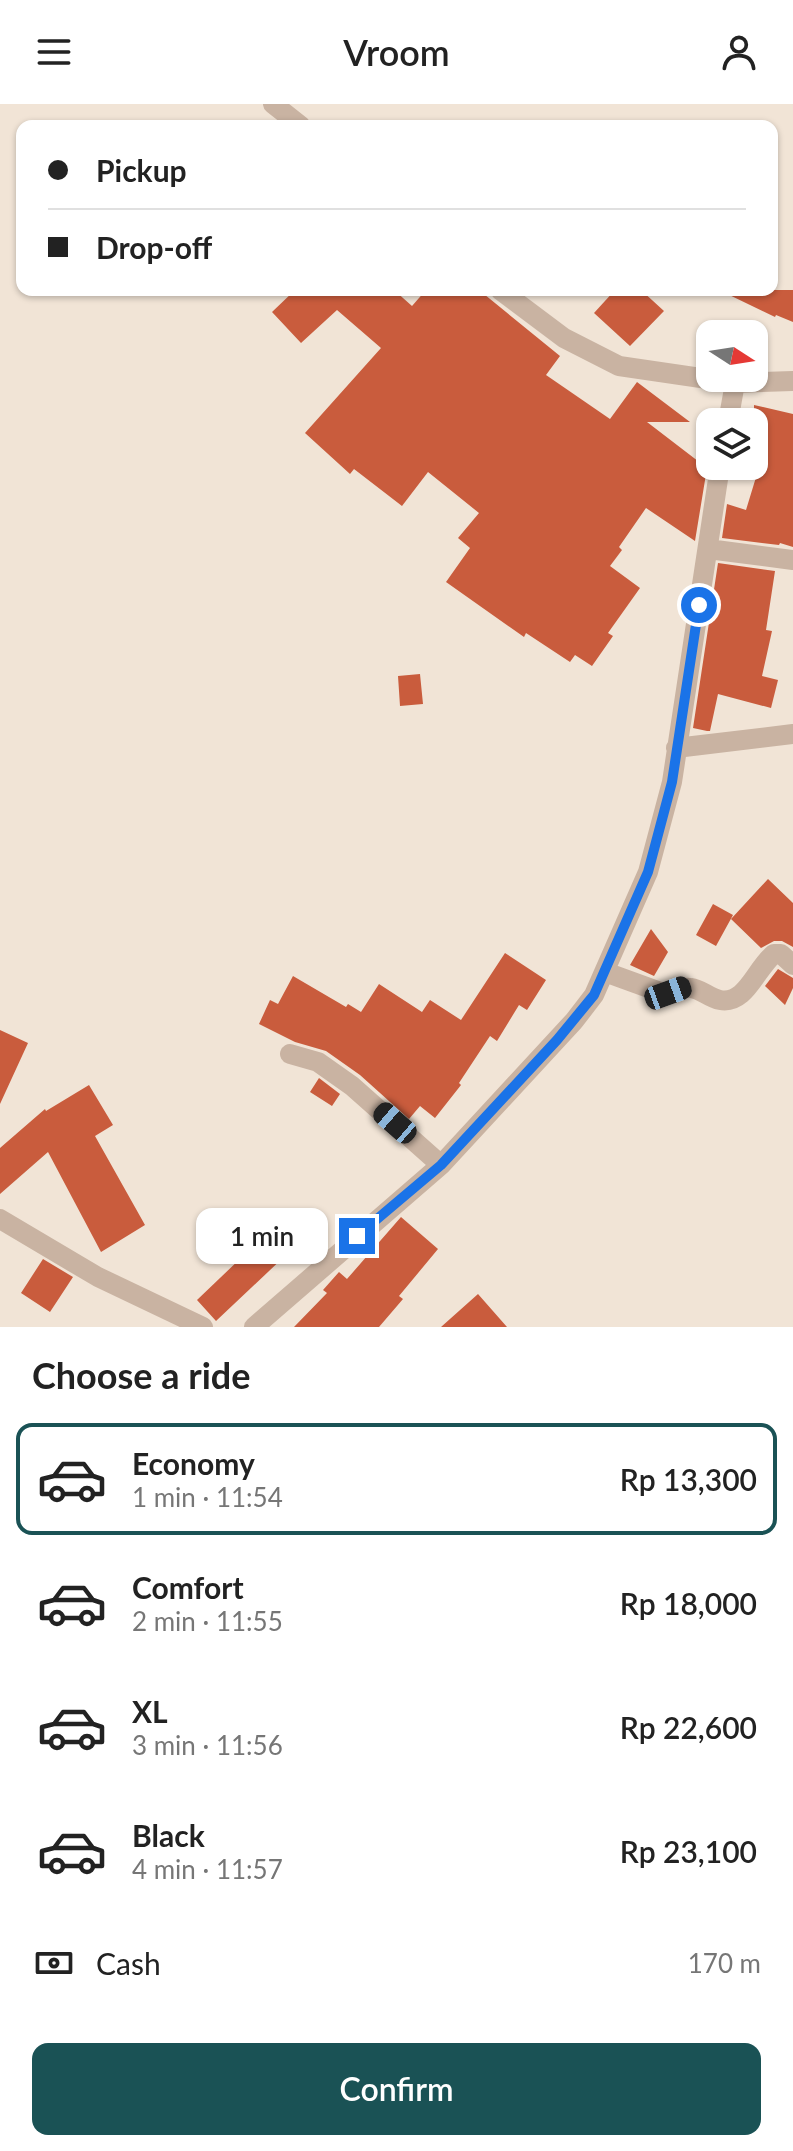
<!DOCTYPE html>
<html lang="en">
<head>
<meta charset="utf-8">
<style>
  :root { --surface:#fff; --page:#f6f6f6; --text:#222; --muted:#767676; --line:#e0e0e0; --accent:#1a5255 }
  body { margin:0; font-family:Lato,sans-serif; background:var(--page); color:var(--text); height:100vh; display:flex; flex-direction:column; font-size:30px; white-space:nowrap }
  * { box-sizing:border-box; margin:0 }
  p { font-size:26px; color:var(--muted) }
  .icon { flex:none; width:44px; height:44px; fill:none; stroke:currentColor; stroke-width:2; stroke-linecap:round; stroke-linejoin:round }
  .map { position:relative; height:1223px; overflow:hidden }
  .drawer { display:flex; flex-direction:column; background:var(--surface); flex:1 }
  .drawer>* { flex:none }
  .banner { position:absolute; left:16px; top:16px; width:762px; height:176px; border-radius:16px; box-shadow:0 2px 6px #0004; display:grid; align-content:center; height:176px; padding:0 32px; background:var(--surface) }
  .needle { width:52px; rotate:102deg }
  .controls { position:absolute; left:696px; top:216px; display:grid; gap:16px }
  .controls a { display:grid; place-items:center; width:72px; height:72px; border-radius:16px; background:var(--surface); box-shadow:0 2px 6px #0004; font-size:40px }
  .end { position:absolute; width:36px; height:36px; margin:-18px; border:10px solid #1a73e8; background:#fff; box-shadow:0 0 0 4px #fff }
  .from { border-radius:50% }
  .bubble { position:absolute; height:56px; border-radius:16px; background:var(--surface); box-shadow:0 2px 6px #0004; font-size:26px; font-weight:600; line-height:56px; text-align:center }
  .car { position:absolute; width:24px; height:48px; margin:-24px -12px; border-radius:10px; box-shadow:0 0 6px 2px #0007; background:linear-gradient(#222 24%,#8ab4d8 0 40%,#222 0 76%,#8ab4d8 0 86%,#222 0) }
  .banner b { display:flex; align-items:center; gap:28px; height:76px; font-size:30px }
  .banner b+b { border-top:2px solid var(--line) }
  .banner i { width:20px; height:20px; background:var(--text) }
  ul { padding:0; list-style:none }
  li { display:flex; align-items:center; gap:24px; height:112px; margin:0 16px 12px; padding:0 16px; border:4px solid transparent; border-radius:16px }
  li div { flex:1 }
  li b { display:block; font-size:30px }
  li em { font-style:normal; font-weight:600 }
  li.selected { border-color:var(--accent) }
  li>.icon { width:72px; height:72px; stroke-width:1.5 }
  h2 { padding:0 32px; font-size:36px; line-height:96px }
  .pay { display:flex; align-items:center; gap:20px; height:88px; padding:0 32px; font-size:30px }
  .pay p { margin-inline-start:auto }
  .button { display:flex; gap:16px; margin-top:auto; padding:16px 32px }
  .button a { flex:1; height:92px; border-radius:16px; background:var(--accent); color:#fff; font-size:32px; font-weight:600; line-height:92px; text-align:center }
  header { display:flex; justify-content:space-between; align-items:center; height:104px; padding:0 32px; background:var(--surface); font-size:36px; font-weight:600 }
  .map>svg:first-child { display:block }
  .building { fill:#c95c3d }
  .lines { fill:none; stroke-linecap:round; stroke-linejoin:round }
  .street { stroke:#c9b3a2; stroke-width:20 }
  .route { stroke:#1a73e8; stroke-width:10 }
</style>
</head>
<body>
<header><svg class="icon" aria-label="menu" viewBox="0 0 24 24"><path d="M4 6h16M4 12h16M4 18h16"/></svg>Vroom<svg class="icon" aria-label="person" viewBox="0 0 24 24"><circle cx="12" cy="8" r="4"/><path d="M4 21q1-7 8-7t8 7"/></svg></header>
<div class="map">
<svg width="793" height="1223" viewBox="0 0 793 1223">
  <rect width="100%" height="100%" fill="#f1e4d6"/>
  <path class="building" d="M295 186H394L412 202 426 186H479L560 252 546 271 610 315 637 278 690 318H647L707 364 695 437 646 404 619 443 622 446 610 462 640 484 608 529 613 532 592 562 575 551 570 558 526 529 524 533 446 478 470 444 458 434 479 409 428 368 402 402 354 365 350 370 305 329 381 244 337 206 301 239 272 208Z
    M615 186H641L664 207 630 242 594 209Z
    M719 186H793V218L776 211 775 213Z
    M754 301 793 310V443L780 439 779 441 722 434 727 400 746 406 764 347 754 345Z
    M718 459 775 467 766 526 772 527 762 572 778 576 771 604 718 590 710 627H707L693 624Z
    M420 570 423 600 400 602 398 572Z
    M768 775 793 799V843L782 837H774L761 844 731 815Z
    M713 800 733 811 716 842 696 831Z
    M651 825 668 848 654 872 630 861Z
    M505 849 546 876 527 906 519 901 497 937 490 932 459 979 461 981 435 1014 420 1002 409 1015 360 971 326 947 295 938 259 920 270 896 278 900 293 872 346 903 348 900 361 908 379 880 422 908 430 896 461 916Z
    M778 865 793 874V884L785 901 765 882Z
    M0 926 28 939 0 1000Z
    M319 974 340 990 332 1002 310 988Z
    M89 981 113 1021 95 1032 145 1121 101 1148 48 1048 0 1090V1044L45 1005 46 1007Z
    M401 1113 438 1145 399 1192 403 1195 379 1223H294L327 1189 323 1186 339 1168 347 1175Z
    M266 1130 286 1151 216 1217 197 1196Z
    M43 1155 73 1173 50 1208 21 1189Z
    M478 1190 507 1223H441Z"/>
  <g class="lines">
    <path class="street" d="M273 0 301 22
      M500 186 564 234 619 262 735 279 793 277
      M728 318 735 279
      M708 445 793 456
      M676 644 793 630
      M605 868 660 888C671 890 680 882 691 884 701 885 709 894 720 896 746 901 756 864 774 850H781L793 861
      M290 950 318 958 352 982 441 1061
      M0 1115 98 1173 203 1223
      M254 1223 441 1061 574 917 594 891 648 768 672 678 720 362"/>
  </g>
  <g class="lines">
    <path class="route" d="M357 1132 441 1061 557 936 594 891 648 768 672 678 699 501"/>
  </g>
</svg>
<div class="controls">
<a><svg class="needle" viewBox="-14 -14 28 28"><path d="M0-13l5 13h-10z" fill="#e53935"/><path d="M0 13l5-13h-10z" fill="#767676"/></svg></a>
<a><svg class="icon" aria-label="layers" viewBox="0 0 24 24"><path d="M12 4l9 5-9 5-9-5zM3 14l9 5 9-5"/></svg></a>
</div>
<i class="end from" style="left:699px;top:501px"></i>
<i class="end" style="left:357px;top:1132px"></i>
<div class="bubble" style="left:196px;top:1104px;width:132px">1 min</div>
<i class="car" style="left:668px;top:889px;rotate:70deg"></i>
<i class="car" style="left:395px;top:1019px;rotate:311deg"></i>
<div class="banner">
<b><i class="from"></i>Pickup</b>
<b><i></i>Drop-off</b>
</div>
</div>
<section class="drawer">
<h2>Choose a ride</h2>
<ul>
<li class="selected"><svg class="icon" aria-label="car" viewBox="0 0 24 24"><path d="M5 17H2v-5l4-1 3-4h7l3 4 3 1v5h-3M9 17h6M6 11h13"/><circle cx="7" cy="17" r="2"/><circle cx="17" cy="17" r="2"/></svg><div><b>Economy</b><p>1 min · 11:54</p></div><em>Rp 13,300</em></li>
<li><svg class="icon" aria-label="car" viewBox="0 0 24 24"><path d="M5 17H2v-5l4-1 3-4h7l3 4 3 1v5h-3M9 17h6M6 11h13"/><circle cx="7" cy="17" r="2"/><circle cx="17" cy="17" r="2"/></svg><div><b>Comfort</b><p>2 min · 11:55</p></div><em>Rp 18,000</em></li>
<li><svg class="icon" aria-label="car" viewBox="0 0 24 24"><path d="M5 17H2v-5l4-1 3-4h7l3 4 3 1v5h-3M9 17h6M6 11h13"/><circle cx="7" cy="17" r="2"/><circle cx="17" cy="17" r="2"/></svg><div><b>XL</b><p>3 min · 11:56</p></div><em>Rp 22,600</em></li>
<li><svg class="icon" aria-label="car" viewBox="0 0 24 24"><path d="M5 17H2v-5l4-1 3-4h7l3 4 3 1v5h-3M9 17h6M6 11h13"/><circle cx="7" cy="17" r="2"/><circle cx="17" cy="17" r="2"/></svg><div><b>Black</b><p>4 min · 11:57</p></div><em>Rp 23,100</em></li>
</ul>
<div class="pay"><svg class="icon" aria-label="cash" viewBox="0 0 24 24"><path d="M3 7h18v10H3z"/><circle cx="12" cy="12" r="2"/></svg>Cash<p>170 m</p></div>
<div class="button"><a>Confirm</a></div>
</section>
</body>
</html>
